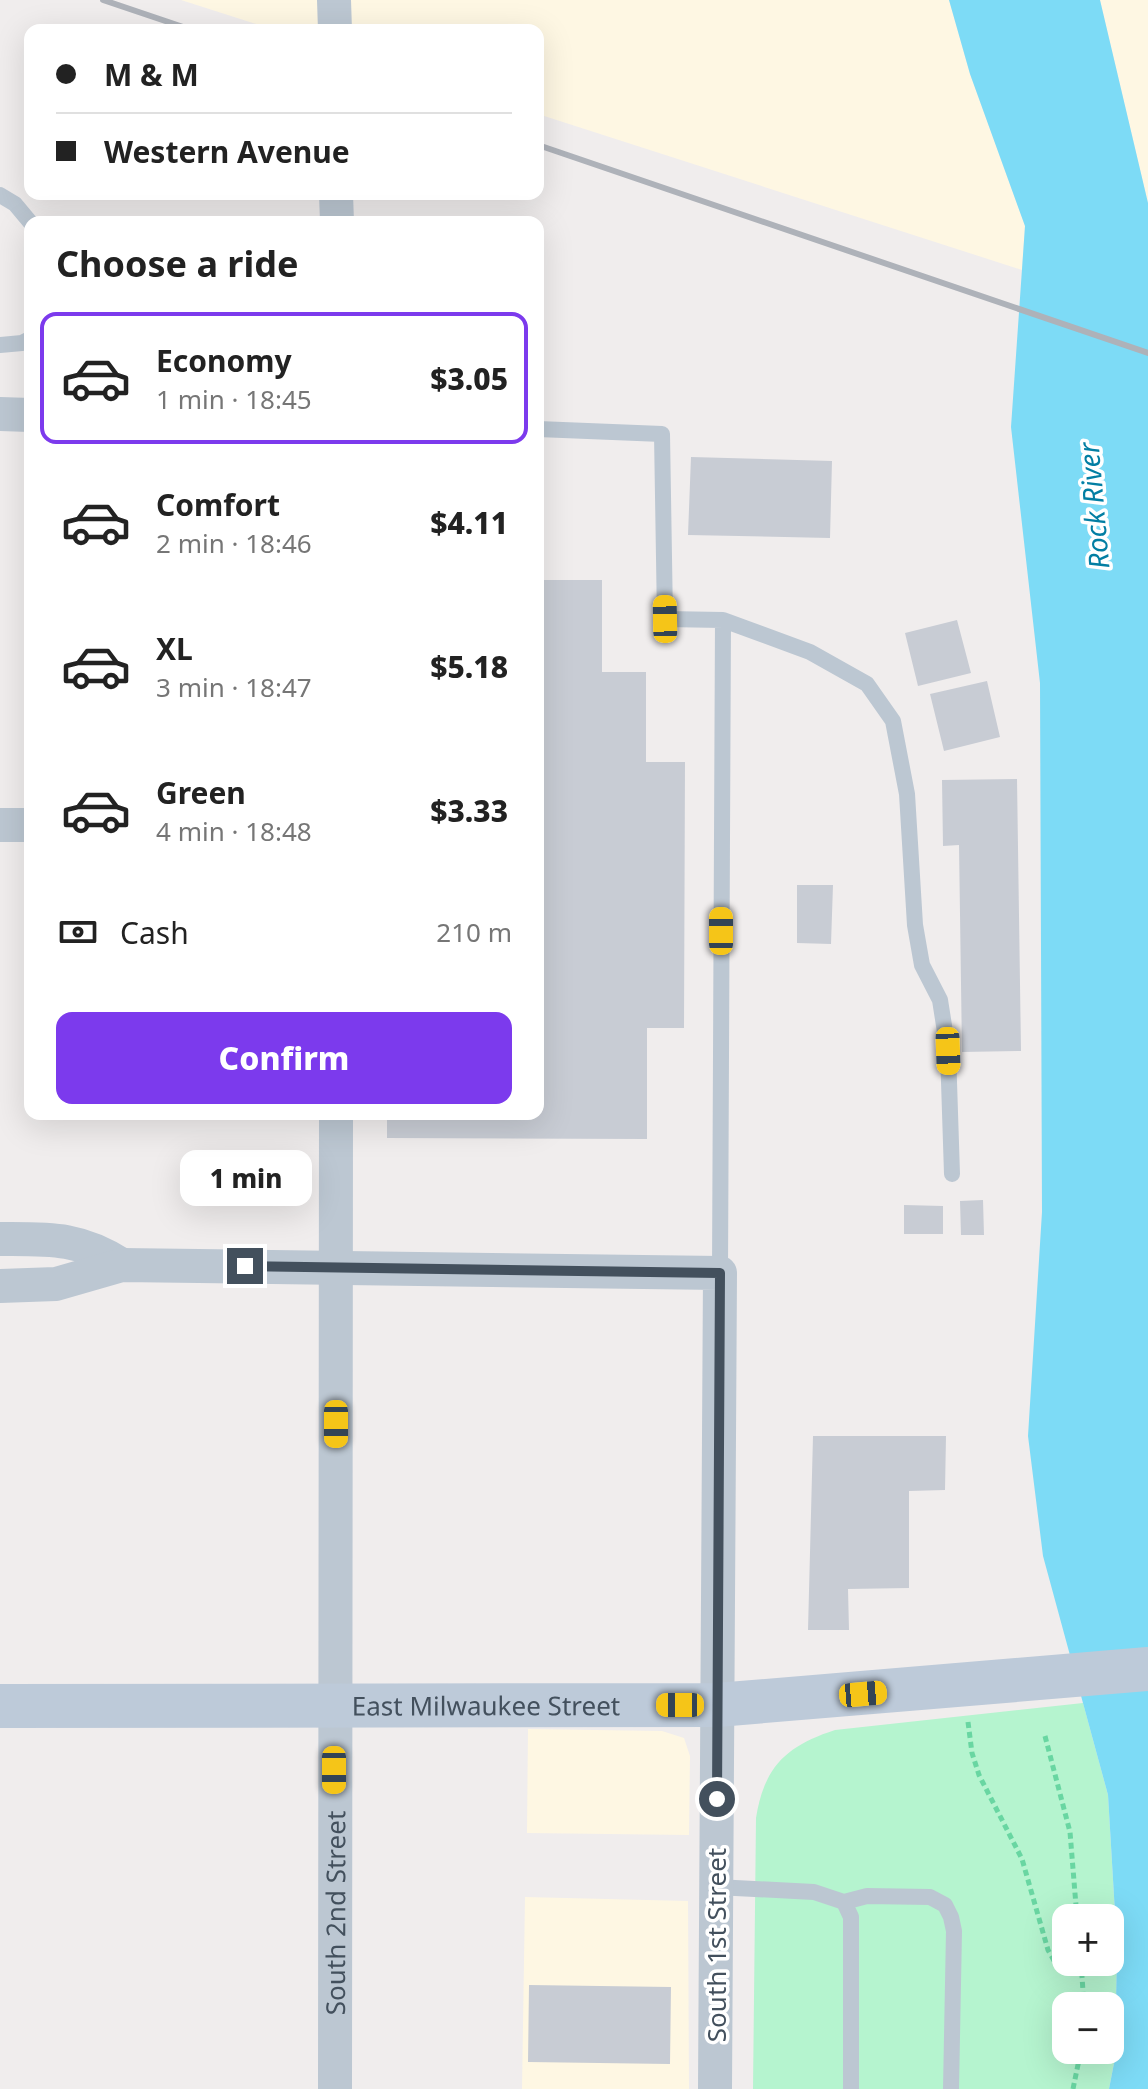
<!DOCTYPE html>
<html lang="en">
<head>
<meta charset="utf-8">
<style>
  :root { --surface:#fff; --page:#f6f6f6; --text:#222; --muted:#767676; --line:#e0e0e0; --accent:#7c3aed }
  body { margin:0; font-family:"Noto Sans",sans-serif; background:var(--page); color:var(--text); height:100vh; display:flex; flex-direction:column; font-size:30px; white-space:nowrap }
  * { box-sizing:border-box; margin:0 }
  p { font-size:26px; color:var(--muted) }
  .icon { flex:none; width:44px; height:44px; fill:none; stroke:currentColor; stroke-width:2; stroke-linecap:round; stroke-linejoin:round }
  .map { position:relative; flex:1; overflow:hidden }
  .details { position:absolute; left:24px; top:216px; width:520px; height:904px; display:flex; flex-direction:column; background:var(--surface); border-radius:16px; box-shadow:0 8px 32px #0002 }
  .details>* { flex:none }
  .banner { position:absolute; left:24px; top:24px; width:520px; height:176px; border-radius:16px; box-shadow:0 8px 32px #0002; display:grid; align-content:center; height:176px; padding:0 32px; background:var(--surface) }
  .buttons { position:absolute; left:1052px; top:1904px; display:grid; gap:16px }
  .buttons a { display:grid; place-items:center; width:72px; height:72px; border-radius:16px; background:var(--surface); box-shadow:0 8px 32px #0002; font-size:40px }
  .end { position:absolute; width:36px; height:36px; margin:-18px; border:10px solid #43505d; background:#fff; box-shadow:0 0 0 4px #fff }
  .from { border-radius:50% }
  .bubble { position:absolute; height:56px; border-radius:16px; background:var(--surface); box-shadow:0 8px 32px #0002; font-size:26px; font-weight:800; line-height:56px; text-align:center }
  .car { position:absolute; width:24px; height:48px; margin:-24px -12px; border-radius:10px; box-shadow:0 0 6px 2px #0007; background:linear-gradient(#f5c518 24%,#345 0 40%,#f5c518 0 76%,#345 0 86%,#f5c518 0) }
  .banner b { display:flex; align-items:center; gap:28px; height:76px; font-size:30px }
  .banner b+b { border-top:2px solid var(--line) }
  .banner i { width:20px; height:20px; background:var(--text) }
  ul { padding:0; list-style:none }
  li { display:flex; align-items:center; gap:24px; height:132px; margin:0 16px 12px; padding:0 16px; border:4px solid transparent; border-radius:16px }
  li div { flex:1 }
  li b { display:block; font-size:30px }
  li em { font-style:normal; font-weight:800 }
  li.active { border-color:var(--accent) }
  li>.icon { width:72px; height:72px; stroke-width:1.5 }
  h2 { padding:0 32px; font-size:36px; line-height:96px }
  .pay { display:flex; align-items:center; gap:20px; height:88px; padding:0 32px; font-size:30px }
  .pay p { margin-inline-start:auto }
  .cta { display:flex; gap:16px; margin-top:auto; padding:16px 32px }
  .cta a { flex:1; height:92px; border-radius:16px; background:var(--accent); color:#fff; font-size:32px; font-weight:800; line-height:92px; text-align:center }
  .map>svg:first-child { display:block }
  .commercial { fill:#fef7e3 }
  .green { fill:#b5f4cf; fill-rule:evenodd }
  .water { fill:#7ddbf6 }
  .building { fill:#c8ccd4 }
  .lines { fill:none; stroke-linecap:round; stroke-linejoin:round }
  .path { stroke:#69d6a2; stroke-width:5; stroke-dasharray:6 4; stroke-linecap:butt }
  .lane { stroke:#bcc7d2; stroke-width:16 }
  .street { stroke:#bcc7d2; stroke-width:34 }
  .secondary { stroke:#bdcad9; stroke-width:44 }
  .rail { stroke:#aeb2b9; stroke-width:6 }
  .route { stroke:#43505d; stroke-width:10 }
  .labels { text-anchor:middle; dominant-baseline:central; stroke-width:7; stroke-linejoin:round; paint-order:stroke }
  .street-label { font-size:26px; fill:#43505d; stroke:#fff }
  .water-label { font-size:28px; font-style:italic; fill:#027ea3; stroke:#fff }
</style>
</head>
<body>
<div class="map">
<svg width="1148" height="2089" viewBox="0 0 1148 2089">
  <rect width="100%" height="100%" fill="#f0eded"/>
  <path class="commercial" d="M181 0H949L970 74 1025 226 1022 270 538 114V30H275Z
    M1100 0H1148V203Z
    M528 1729 662 1731 684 1738 690 1756 689 1835 527 1833Z
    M525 1897 688 1901 689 2089H522Z"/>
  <path class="green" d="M1083 1703 1108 1795 1117 1947 1115 2058 1109 2089H753L756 1818C764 1767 786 1746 835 1730ZM1066 1918H1110V1962H1066ZM1066 2006H1110V2050H1066Z"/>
  <path class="water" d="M949 0H1100L1148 203V2089H1109L1115 2058 1117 1947 1108 1795 1043 1556 1028 1436 1042 1212 1040 683 1011 427 1025 226 970 74Z"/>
  <path class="building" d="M691 457 832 461 830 538 688 535Z
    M538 580H602V672H646V762H685L684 1028H647V1139L387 1138V1114H538Z
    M957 620 971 673 918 686 905 633Z
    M987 681 1000 737 944 751 930 694Z
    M1017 779 1021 1051 962 1052 959 845 943 846 942 780Z
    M797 885H833L831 944 797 943Z
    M983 1200 984 1235H961L960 1201Z
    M904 1205 943 1206V1234H904Z
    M813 1436H946L945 1490 909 1491V1588L848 1589 849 1630H808Z
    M529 1985 671 1987 670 2064 528 2062Z"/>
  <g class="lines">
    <path class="path" d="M968 1722 972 1753 979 1775 1022 1859 1048 1950 1057 1966 1067 1970 1082 1969
      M1045 1736 1070 1832 1077 1918
      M1081 1962 1084 2006
      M1073 2089 1081 2050"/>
    <path class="lane" d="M0 195 15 204 30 222
      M0 345 22 343 30 339
      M538 429 662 434 665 619 723 620 720 1273
      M723 620 810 652 867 684 893 721 907 794 915 925 922 965 940 1000 948 1051 952 1174
      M716 1887 814 1892 844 1902 867 1896 930 1897 945 1905 951 1917 954 1931 951 2089
      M844 1902 851 1917V2089"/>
    <g class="street">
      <path d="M334 0 335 30"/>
      <path d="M336 194 337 222"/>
      <path d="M0 414 30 415"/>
      <path d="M0 825H30"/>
      <path d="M0 1239C49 1239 79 1237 122 1265"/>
      <path d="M0 1286 56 1284 122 1265 720 1273 715 2089"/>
      <path id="s1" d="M335 2089 336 1114"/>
    </g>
    <path class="secondary" id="s2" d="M0 1706 717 1705 1148 1669"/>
    <path class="rail" d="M103 0 192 30
      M538 145 1148 353"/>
  </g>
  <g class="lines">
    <path class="route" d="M245 1266 720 1273 717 1799"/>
  </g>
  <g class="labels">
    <g class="street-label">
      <text stroke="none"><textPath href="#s2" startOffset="486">East Milwaukee Street</textPath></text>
      <text stroke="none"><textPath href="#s1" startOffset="176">South 2nd Street</textPath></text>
      <text transform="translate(716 1945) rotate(-90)">South 1st Street</text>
    </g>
    <g class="water-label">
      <text transform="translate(1093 506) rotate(-95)">Rock River</text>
    </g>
  </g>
</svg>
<div class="buttons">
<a>+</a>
<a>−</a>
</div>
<i class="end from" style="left:717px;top:1799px"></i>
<i class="end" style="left:245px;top:1266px"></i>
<div class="bubble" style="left:180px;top:1150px;width:132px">1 min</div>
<i class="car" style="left:665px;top:619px;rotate:359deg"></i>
<i class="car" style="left:721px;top:931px;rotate:0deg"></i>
<i class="car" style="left:948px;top:1051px;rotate:178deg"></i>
<i class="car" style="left:336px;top:1424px;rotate:180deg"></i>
<i class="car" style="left:863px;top:1694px;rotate:85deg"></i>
<i class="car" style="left:680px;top:1705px;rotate:270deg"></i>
<i class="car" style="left:334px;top:1770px;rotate:180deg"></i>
<div class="banner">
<b><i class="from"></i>M &amp; M</b>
<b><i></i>Western Avenue</b>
</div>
<section class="details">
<h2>Choose a ride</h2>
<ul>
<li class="active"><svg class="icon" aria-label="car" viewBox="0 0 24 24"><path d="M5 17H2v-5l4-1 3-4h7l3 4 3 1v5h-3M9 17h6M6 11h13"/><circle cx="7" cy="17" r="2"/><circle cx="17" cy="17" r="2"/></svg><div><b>Economy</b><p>1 min · 18:45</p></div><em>$3.05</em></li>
<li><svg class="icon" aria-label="car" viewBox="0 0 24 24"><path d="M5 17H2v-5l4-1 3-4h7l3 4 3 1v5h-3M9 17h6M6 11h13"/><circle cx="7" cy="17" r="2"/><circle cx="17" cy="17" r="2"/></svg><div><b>Comfort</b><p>2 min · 18:46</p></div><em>$4.11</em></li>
<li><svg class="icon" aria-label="car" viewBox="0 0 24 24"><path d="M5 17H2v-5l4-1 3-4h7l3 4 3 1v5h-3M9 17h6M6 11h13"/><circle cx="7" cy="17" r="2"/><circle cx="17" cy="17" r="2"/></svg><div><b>XL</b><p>3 min · 18:47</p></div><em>$5.18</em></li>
<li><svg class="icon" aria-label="car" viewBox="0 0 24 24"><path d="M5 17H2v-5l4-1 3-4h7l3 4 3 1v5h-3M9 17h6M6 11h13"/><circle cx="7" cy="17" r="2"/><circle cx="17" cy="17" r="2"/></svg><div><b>Green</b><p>4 min · 18:48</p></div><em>$3.33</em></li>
</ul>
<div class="pay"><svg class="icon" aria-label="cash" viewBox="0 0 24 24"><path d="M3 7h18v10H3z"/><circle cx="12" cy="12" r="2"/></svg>Cash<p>210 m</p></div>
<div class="cta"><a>Confirm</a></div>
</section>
</div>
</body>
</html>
